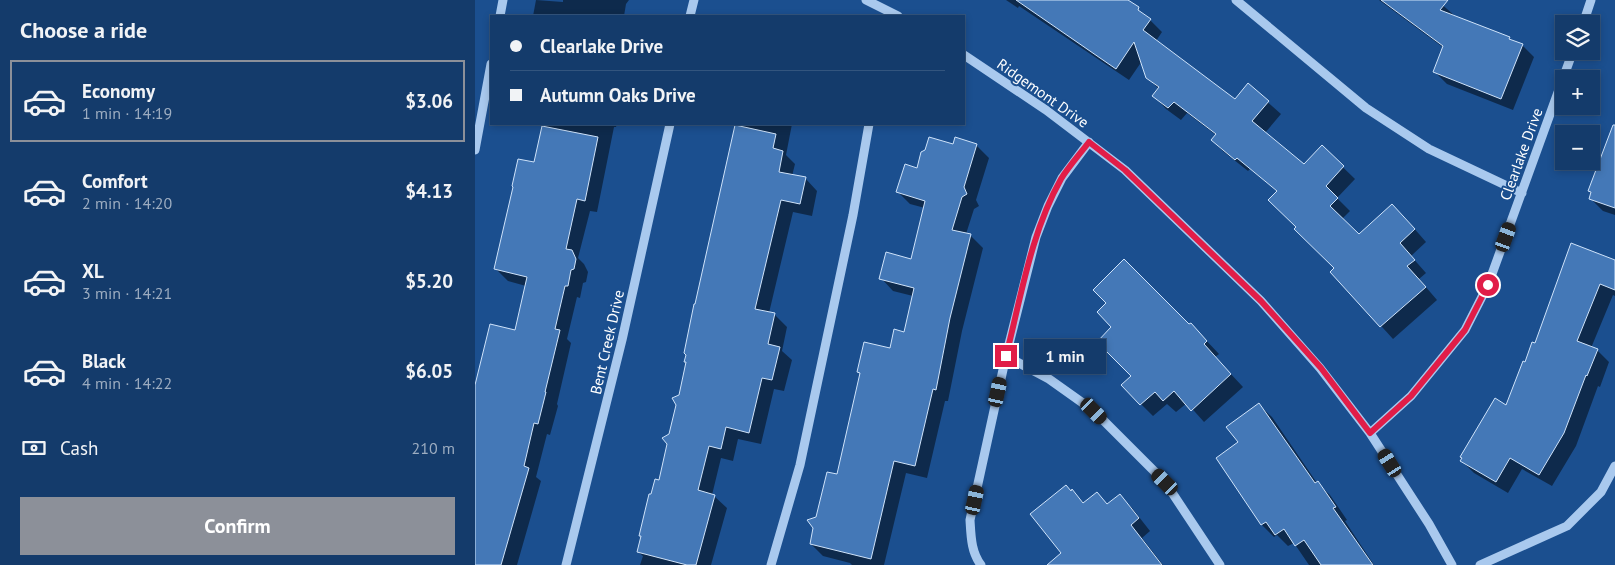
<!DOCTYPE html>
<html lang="en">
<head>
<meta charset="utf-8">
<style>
  :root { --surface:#143b6b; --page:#214673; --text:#f1f3f6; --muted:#9dadc1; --line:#33557e; --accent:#8c9099 }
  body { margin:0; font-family:"PT Sans",sans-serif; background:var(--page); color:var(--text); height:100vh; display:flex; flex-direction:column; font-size:19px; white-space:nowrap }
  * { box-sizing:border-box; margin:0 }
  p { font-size:16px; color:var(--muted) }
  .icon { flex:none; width:28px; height:28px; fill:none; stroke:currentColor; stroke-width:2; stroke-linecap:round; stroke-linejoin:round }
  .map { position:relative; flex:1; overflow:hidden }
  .side { display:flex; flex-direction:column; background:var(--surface); width:475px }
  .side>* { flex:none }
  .banner { position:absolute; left:15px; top:15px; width:475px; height:110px; border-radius:0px; box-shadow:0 2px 8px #0003,0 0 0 1px var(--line); display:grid; align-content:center; height:110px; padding:0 20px; background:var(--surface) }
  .tools { position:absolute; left:1080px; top:15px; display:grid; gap:10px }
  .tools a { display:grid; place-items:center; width:45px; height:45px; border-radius:0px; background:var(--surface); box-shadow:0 2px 8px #0003,0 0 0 1px var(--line); font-size:25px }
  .end { position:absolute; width:22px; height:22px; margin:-11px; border:6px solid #e11d48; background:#fff; box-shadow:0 0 0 2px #fff }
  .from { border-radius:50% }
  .bubble { position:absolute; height:35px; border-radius:0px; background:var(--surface); box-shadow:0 2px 8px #0003,0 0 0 1px var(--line); font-size:16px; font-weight:800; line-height:35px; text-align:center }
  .car { position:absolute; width:15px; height:30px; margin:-15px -8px; border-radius:6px; box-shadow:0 0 4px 1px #0007; background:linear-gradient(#222 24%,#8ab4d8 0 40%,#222 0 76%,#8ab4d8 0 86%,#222 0) }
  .banner b { display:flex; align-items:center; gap:18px; height:48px; font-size:19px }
  .banner b+b { border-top:1px solid var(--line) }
  .banner i { width:12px; height:12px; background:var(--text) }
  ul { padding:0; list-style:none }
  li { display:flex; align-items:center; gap:15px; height:82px; margin:0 10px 8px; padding:0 10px; border:2px solid transparent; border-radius:0px }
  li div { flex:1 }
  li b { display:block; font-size:19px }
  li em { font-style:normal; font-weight:800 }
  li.on { border-color:var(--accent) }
  li>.icon { width:45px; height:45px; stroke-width:1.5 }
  h2 { padding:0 20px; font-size:22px; line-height:60px }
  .pay { display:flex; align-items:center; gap:12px; height:55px; padding:0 20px; font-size:19px }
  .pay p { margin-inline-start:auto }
  .cta { display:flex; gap:10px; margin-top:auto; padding:10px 20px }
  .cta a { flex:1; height:58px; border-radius:0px; background:var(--accent); color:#fff; font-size:20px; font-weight:800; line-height:58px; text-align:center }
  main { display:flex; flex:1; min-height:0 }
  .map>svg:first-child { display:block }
  .shadow { fill:#0007 }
  .building { fill:#4478b7; stroke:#cfe3fa }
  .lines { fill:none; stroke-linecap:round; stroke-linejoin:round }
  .minor { stroke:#a9c9ee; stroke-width:9 }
  .route { stroke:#e11d48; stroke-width:6 }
  .labels { text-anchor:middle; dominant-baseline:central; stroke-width:4; stroke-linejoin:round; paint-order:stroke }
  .street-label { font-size:15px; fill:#fff; stroke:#1b4f8f }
</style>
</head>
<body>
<main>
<section class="side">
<h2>Choose a ride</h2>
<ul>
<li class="on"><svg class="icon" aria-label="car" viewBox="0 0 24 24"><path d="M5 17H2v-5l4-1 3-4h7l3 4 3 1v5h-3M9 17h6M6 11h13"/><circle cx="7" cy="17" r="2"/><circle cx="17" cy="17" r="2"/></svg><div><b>Economy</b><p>1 min · 14:19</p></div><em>$3.06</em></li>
<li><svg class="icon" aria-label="car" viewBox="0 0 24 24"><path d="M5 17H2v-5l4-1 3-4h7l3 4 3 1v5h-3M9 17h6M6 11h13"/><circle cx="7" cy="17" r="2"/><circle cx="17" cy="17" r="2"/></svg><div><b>Comfort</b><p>2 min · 14:20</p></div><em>$4.13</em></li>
<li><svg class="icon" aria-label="car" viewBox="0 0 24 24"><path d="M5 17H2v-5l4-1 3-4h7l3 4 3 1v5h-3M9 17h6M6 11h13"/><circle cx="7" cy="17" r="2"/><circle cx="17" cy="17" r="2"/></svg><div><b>XL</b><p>3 min · 14:21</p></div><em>$5.20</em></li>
<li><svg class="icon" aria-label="car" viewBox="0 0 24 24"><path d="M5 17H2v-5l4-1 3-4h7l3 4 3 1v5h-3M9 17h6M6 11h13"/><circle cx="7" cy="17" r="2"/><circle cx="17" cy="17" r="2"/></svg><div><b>Black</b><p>4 min · 14:22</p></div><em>$6.05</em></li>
</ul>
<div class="pay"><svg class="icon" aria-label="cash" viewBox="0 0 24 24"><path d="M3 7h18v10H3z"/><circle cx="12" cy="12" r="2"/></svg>Cash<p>210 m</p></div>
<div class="cta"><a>Confirm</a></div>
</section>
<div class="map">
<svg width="1140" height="565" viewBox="0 0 1140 565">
  <rect width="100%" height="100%" fill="#1b4f8f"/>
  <path class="shadow" d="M61 0 88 2V0H154L151 4 149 16H58Z
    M531 0H646L675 20 687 32 681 41 760 101 773 85 806 114 790 133 829 165 847 147 880 179 862 198 875 211 867 219 884 236 930 218 951 242 936 256 951 273 944 279 962 300 918 339 857 272 861 268 823 228 803 192 775 169 773 171 749 152 737 140 741 135 712 113 706 120 691 109 679 96 684 89 672 77 667 61 654 80 544 6 543 8Z
    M904 0H962L981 17 1034 38 1038 41 1047 45 1059 57 1038 110 972 84 960 72 969 48Z
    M68 124H142L141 127H139L122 212 115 211 103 258 109 264 113 272 111 282 108 283 105 298 102 297 92 339 96 343 82 404 83 406 75 435 72 434 61 477 66 481 42 565H0V393L41 331 51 286 33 281 21 269 60 163Z
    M262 124H317L311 155 320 164 317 176 330 178 342 191 337 216 318 212 294 313 300 315 312 327 307 351 317 360 309 391 299 389 286 444 263 439 258 461 246 458 237 495 239 496 252 508 236 565H165L168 556 163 552 177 496 184 482 205 396 212 363 210 362Z
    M1140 141V215L1128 211 1115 198 1117 194 1114 191Z
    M479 145H501L514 158 501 200 504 206 499 209 491 234 496 236 508 248 487 331 473 401H470L452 478 431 473 409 565H377L375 563 348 556 336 544 342 518 363 475 386 374 384 372 416 349 430 333 438 296 418 291 406 278 437 260 450 208 435 204 423 192 443 169Z
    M1140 260V296L1138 295 1116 348 1122 350 1134 362 1125 387 1123 386 1101 446 1077 486 1047 469 1033 493 999 473 987 461 1032 407 1060 344Z
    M714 326 728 337 744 354 740 357 768 387 729 422 712 403 701 412 692 404 678 416 666 404Z
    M784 405 797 417 842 483 855 495 872 520 870 521 899 565H834L819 543 813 546 802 535 799 537 787 525 742 458 765 442Z
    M597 491 609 503 633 505 644 496 657 508 675 531 667 538 688 565H596Z"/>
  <path class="building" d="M541 0H653L664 7 663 10 676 19 668 30 760 99 773 83 794 101 777 121 829 164 847 145 869 166 851 186 863 198 855 206 884 234 917 204 940 229 925 243 940 260 932 266 951 287 905 327 855 272 859 268 819 229 821 227 793 200 802 191 762 158 760 160 736 140 741 134 699 102 693 108 677 96 684 87 671 78 659 42 641 69Z
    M906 0H973L965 10 1035 37 1034 39 1048 44 1026 99 958 72 968 46Z
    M260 125 301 134 298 148 308 151 304 172 331 177 325 204 306 200 280 309 300 313 293 344 305 347 297 380 287 378 274 433 251 427 246 449 234 446 223 490 240 495 221 565H212L162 552 166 536H164L174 494H176L180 479 184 480 192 444 187 438 194 434 201 405 197 398 204 395 211 362H209L211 355 209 353 219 304H220Z
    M1138 125H1140V208L1114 199 1116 192 1113 191Z
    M67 126 123 137 110 201 102 199 91 249 97 250 101 259 99 269 96 270 93 286H90L80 329 85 330 70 392H71L63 424 59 423 49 466 54 468 26 565H0V385L15 324 40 330 52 277 19 269 38 187 37 186 43 159 59 162Z
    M454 137 478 144 480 137 502 144 489 187 492 194 487 197 477 230 496 234 475 318 461 390 458 389 440 466 419 461 396 559 335 544 338 528 332 520 341 517 352 472 362 474 385 373 382 372 389 342 415 348 419 329 429 332 439 288 404 279 411 252 436 259 450 201 421 192 430 164 442 168 446 152 450 150Z
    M1096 243 1140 260V290L1125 284 1102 341 1123 349 1112 376 1111 375 1089 433 1064 475 1035 458 1021 482 985 461 987 458 985 457 1020 398 1031 405 1048 361 1050 362 1057 342 1060 343Z
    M649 259 714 324 716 323 732 341 729 344 756 374 716 411 699 391 688 401 680 392 665 405 646 385 656 376 622 342 636 327 622 312 631 303 618 290Z
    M784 403 840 483 843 481 861 507 858 508 898 565H846L829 540 820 546 809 529 800 535 791 522 786 525 741 458 763 442 751 427Z
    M591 485 596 491 597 489 608 503 622 492 632 504 645 494 664 518 656 525 687 565H572L586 553 555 514Z"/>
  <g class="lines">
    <path class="minor" d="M391 0 423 16
      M761 0 891 108 954 149 1047 193
      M25 16 28 0
      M215 16 219 0
      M1108 24 1116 0
      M489 55 571 110 650 170 786 301 845 368 895 433 954 524 977 565
      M0 150 16 64
      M531 356 574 379 619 411 690 482 745 565
      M895 433 936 396 990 330 1013 285 1098 51
      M91 565 147 340 195 124
      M296 565 325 465 378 215 394 124
      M506 565C496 552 496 536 495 520L531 356 561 237 573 206 587 178 614 142
      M1005 565 1092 526 1126 492 1140 466"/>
  </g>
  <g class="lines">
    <path class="route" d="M531 356C546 297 556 232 586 179 594 166 605 154 614 142L650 170 786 301 846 368 895 433 936 396 990 330 1013 285"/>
  </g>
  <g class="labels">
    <g class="street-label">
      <text transform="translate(568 93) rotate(35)">Ridgemont Drive</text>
      <text transform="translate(1046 154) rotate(-70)">Clearlake Drive</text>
      <text transform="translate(132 342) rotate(-77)">Bent Creek Drive</text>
    </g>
  </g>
</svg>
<div class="tools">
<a><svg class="icon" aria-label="layers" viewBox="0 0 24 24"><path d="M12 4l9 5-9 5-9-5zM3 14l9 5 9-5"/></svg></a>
<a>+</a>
<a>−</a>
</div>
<i class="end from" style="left:1013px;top:285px"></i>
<i class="end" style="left:531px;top:356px"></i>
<div class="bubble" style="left:549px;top:339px;width:82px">1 min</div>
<i class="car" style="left:1031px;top:237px;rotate:20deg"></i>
<i class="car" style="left:523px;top:392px;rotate:12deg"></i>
<i class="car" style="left:619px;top:411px;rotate:135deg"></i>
<i class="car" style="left:915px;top:463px;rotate:328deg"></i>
<i class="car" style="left:690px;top:482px;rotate:315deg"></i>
<i class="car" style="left:500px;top:500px;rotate:12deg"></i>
<div class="banner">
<b><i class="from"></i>Clearlake Drive</b>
<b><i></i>Autumn Oaks Drive</b>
</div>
</div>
</main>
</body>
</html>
